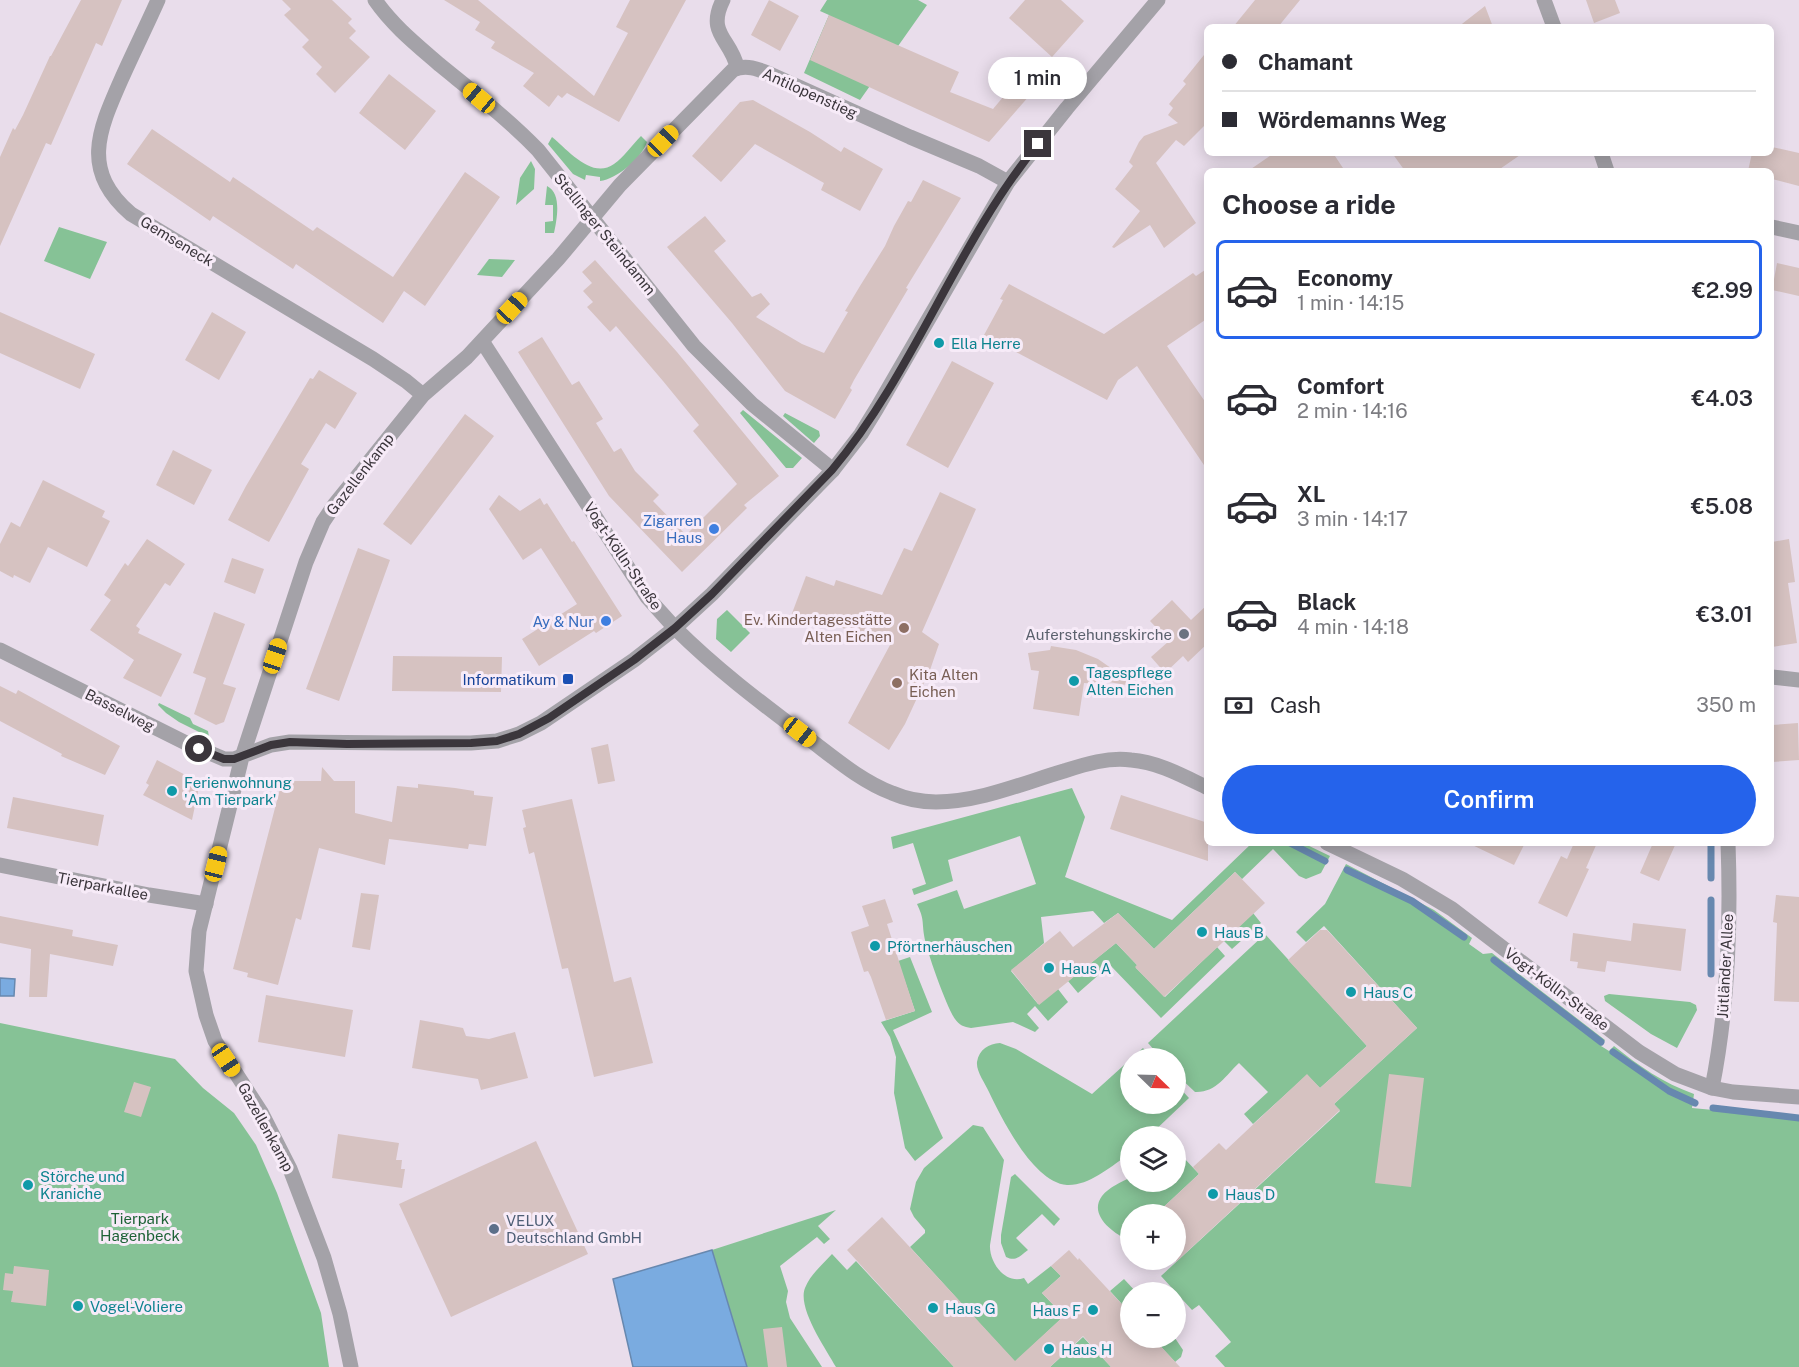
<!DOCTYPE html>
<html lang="en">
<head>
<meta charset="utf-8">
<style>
  :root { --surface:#fff; --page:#f2f2f3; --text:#2b2b33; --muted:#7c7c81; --line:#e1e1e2; --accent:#2563eb }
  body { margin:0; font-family:"Public Sans",sans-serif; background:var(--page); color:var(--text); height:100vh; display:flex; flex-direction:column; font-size:22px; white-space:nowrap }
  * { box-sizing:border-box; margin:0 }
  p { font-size:20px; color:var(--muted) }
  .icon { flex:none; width:33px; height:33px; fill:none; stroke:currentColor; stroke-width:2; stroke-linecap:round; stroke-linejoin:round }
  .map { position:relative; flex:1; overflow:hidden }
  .side { position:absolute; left:1204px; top:168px; width:570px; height:678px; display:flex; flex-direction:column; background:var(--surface); border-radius:9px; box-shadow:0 3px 15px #0003 }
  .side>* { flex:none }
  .hud { position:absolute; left:1204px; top:24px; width:570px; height:132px; border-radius:9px; box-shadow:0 3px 15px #0003; display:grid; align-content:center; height:132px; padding:0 18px; background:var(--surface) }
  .needle { width:39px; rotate:113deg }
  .controls { position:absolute; left:1120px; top:1048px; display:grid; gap:12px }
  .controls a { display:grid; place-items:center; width:66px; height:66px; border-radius:50%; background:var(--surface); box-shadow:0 3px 15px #0003; font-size:30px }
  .end { position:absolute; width:27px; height:27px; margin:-14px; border:8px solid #3b363c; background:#fff; box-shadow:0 0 0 3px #fff }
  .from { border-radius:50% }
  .bubble { position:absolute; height:42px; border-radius:21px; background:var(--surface); box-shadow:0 3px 15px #0003; font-size:20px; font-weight:600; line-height:42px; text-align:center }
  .car { position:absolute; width:18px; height:36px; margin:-18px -9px; border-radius:8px; box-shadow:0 0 4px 2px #0007; background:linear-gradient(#f5c518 24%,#345 0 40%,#f5c518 0 76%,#345 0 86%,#f5c518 0) }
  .hud b { display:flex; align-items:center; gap:21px; height:57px; font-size:22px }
  .hud b+b { border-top:2px solid var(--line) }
  .hud i { width:15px; height:15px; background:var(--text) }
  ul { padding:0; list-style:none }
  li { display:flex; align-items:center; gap:18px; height:99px; margin:0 12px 9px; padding:0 6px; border:3px solid transparent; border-radius:9px }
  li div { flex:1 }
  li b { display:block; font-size:22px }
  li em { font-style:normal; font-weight:600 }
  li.on { border-color:var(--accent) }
  li>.icon { width:54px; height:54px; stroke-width:1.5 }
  h2 { padding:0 18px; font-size:27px; line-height:72px }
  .pay { display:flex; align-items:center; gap:15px; height:66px; padding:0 18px; font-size:22px }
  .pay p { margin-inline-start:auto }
  .action { display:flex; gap:12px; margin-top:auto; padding:12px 18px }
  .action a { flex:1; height:69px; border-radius:36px; background:var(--accent); color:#fff; font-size:24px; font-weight:600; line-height:69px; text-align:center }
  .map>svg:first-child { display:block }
  .green { fill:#86c296 }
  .water { fill:#7aabe0; stroke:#6788af; stroke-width:1.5 }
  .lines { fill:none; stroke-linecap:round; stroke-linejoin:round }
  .stream { stroke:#6788af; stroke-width:7 }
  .building { fill:#d6c2c1 }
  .minor { stroke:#a4a2a8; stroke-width:15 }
  .tertiary { stroke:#a4a2a8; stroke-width:15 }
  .route { stroke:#3b363c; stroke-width:8 }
  .culture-dot { fill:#0f9aa8; stroke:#f7ebf8; stroke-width:2 }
  .shop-dot { fill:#3f7fe0; stroke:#f7ebf8; stroke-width:2 }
  .education-dot { fill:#8d6e63; stroke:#f7ebf8; stroke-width:2 }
  .worship-dot { fill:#6b7280; stroke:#f7ebf8; stroke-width:2 }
  .transit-dot { fill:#1a4fb4; stroke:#f7ebf8; stroke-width:2 }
  .service-dot { fill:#5c6f8a; stroke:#f7ebf8; stroke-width:2 }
  .labels { text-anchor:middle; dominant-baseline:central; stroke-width:6; stroke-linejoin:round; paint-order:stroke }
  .street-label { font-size:15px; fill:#3b363c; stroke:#f7ebf8 }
  .culture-label { font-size:15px; fill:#0d838f; stroke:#f7ebf8; text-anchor:start }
  .shop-label { font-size:15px; fill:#366cbe; stroke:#f7ebf8; text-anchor:end }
  .education-label { font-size:15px; fill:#785e54; stroke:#f7ebf8; text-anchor:end }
  .worship-label { font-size:15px; fill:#5b616d; stroke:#f7ebf8; text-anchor:end }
  .transit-label { font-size:15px; fill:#164399; stroke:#f7ebf8; text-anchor:end }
  .park-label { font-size:15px; fill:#1d6236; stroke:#f7ebf8 }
  .service-label { font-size:15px; fill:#4e5e75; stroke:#f7ebf8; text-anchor:start }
</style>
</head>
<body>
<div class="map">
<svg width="1799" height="1367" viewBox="0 0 1799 1367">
  <rect width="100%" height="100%" fill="#e9ddeb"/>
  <path class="green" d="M827 0H918L927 5 860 100 804 73 829 15 820 11Z
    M641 136 647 142C642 158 617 179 600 181V177L586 175 585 180 573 174 548 144 552 137C568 150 592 180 614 164 624 157 632 145 641 136Z
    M531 161 535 169 534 189 516 205 520 178Z
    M547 186C562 193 557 219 554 233H545V222L553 221V205H545Z
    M59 227 107 242 90 279 44 261Z
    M489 259 515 260 502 277 477 275Z
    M743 410 802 458 793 468H786L740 413Z
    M785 413 819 431 820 436 814 443 783 416Z
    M727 610 750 633 731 652 716 639 717 619Z
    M159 703 190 718 193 724 208 731 209 737 179 722 166 713 158 705Z
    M1072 788 1085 817 1065 877 1172 920 1252 843H1303L1330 856 1321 873 1306 879 1299 876 1273 849 1242 879 1235 872 1154 949 1118 913 1104 923 1093 911 1041 917 1044 943 1011 971 1038 1004 1058 989 1068 1002 1048 1021 1035 1006 1027 1014 1039 1028 1035 1032 1013 1022 971 1028C964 1027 959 1025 955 1019 947 1008 926 950 924 935 922 920 924 919 917 904L957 890 964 909 1036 884 1020 836 948 860 953 881 914 895 912 889 926 884 913 843 893 849 891 837Z
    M1346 864 1434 910 1472 938 1469 944 1483 954 1492 953 1605 1040 1601 1046 1609 1051 1614 1046C1639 1066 1663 1083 1694 1094L1692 1108 1799 1118V1367H1225L1215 1356 1231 1342 1199 1305 1192 1310 1161 1276 1340 1111 1334 1104 1417 1028 1324 926 1306 942 1296 932 1325 904Z
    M1253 913 1261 923 1232 949 1224 941Z
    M1265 934 1367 1046 1320 1088 1307 1075 1253 1124 1244 1114 1268 1092 1239 1063C1226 1075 1216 1093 1195 1092L1176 1074V1059H1162L1148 1043Z
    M1116 943 1137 965 1136 968 1165 997 1217 947 1225 956 1161 1018 1110 965 1078 993 1068 981Z
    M910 957 932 1012 893 1030 943 1138 915 1161 905 1148 894 1093 896 1057 890 1037 881 1022 915 1011 898 961Z
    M1609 994 1690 1002 1696 1005 1697 1010 1677 1048 1651 1034 1605 1001 1604 996Z
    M0 1023 175 1059 203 1088 234 1113 256 1145 277 1193 321 1313 329 1367H0Z
    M1000 1043 1016 1049 1092 1094 1143 1048 1153 1059H1131V1104H1176V1084L1189 1098 1148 1137H1131V1152L1125 1157C1109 1168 1088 1186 1067 1185 1033 1182 1002 1119 989 1092 985 1083 976 1071 977 1062 979 1049 989 1044 1000 1043Z
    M973 1125 983 1127 1004 1160 990 1245C989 1262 1005 1285 1024 1278L1028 1284 1051 1266 1061 1276 1042 1293 1064 1316 1015 1362 910 1247 925 1233V1230L914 1217 910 1209 916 1182 924 1168Z
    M1176 1155 1183 1157 1199 1174 1155 1215H1131V1237L1128 1240C1113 1233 1088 1215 1102 1196 1109 1187 1122 1182 1131 1177V1182H1176Z
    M1015 1174 1060 1219 1054 1226 1042 1214 1016 1238 1028 1250C1020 1256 1016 1262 1006 1257L1001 1243V1235L1011 1177Z
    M836 1210 818 1226 830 1239 824 1244 817 1237 780 1266 788 1291 786 1302 790 1318 822 1367H747L712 1250Z
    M832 1254 847 1270 856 1261 954 1367H836C826 1349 797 1308 805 1288 810 1275 822 1265 832 1254Z
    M1124 1279 1137 1293H1131V1314L1110 1291Z
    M1083 1337 1111 1367H1050Z
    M1153 1338H1175L1183 1350 1181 1357 1175 1362Z"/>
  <path class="water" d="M0 978 15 979 14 996H0Z
    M712 1250 747 1367H633L613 1279Z"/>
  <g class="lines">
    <path class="stream" d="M1290 843 1325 861
      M1711 843V878
      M1347 870 1412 901 1464 937
      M1494 960 1601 1042
      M1711 974V900
      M1613 1052 1669 1091 1695 1103
      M1713 1108 1799 1118"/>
  </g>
  <path class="building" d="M81 0H122L102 46 96 43 51 145 46 143 0 246V157L13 128 15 130 23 115 50 56H51Z
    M282 0H332L352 19 348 23 356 31 349 38 370 57 335 93 316 74 322 67 302 47 309 40 284 15 291 9Z
    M444 0H478L594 96 628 33 616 27 630 0H686L619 122 567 93 562 98 558 95 549 107 523 86 534 73 491 48 495 42 475 30 480 22Z
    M769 0 799 16 780 51 751 35Z
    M1025 0H1061L1084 21 1052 57 1009 18Z
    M1255 0H1300L1278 27H1233Z
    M1586 0H1615L1620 13 1594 23Z
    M1485 6 1493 27H1458Z
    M829 15 959 72 950 92 993 109 1014 84 1030 95 989 142 810 60Z
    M1208 50V122L1184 146 1176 140 1156 163 1196 223 1164 248 1150 225 1114 248 1112 247 1140 211 1115 189 1133 166 1129 162 1139 142 1144 136 1178 123 1168 115 1173 108 1169 104 1186 84 1183 81Z
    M389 74 436 111 405 150 359 113Z
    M753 100 810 132 841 152 844 147 883 169 860 211 821 190 824 183 755 144 721 182 692 156 740 102Z
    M152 129 230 182 233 177 313 231 317 227 393 277 465 172 500 197 425 306 404 291 383 323 296 264 293 269 213 216 210 221 127 164Z
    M1772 147 1799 153V186L1772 179V171H1748L1752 153H1772Z
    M1274 153H1333L1345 171H1248Z
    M1392 153H1523L1497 171H1405Z
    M923 180 961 198 906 288 908 289 854 380 850 388 852 390 835 419 785 391 732 323 667 247 705 216 726 241 714 251 752 297 761 293 770 304 756 317 802 344 824 353 848 312 845 311 860 286 885 246 894 226 908 201 911 202Z
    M595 260 677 352 779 476 744 505 747 508 682 572 609 496 518 352 542 337 572 385 579 381 603 419 596 423 614 452 621 448 635 471 659 495 653 501 686 535 737 484 693 431 699 425 663 381 616 326 610 332 587 307 593 302 583 291 592 283 582 272Z
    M1777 263 1799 268V296L1772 290Z
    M1208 268V318L1167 346 1208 406V471L1137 366 1118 380 1107 400 984 335 1003 300 1000 299 1009 284 1104 334 1193 273 1196 276Z
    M0 312 95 354 80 389 0 353Z
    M212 312 246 332 219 380 185 360Z
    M952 361 994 383 948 468 906 445Z
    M319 370 357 393 335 429 326 423 301 464 309 469 269 542 228 520 246 486 310 378 313 379Z
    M465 414 494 436 411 545 383 524Z
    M173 450 212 470 194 505 156 485Z
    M43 480 105 511 102 517 110 521 87 567 48 547 30 583 14 575 13 578 0 571V544L11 522 20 527Z
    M940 492 976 509 922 632 939 644 930 670 905 724 889 750 848 723 890 645 823 621 821 627 791 616 806 576 834 586 836 580 882 595 904 548 912 551Z
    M499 495 520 511 540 498 544 505 547 503 572 542 574 541 622 616 596 633 594 631 539 666 522 639 577 604 541 548 523 560 489 509Z
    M147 539 185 564 170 586 165 583 136 626 140 629 138 633 182 654 161 697 123 678 134 660 90 630 111 600 104 595 125 563 128 566Z
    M1789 539 1795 582 1788 583 1797 643 1772 647V542Z
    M358 548 390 560 339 701 306 689Z
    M232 558 264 569 255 594 224 582Z
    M1172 600 1191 620 1208 604V643L1188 662 1183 656 1165 673 1151 657 1169 641 1150 621Z
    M214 612 245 624 223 684 236 688 224 722 216 725 194 714 206 678 193 673Z
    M1051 646 1076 650 1098 659 1138 687 1097 680 1096 684 1084 683 1079 716 1033 709 1039 671 1031 670 1028 653 1050 650Z
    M393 656 502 657 501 692 392 691Z
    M0 686 16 694 18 690 120 746 105 775 61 756 62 754 0 721Z
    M1798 723 1799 760 1772 762V725Z
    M608 744 615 781 598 784 591 748Z
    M157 760 195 780 199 787 192 820 143 795 149 785 146 783Z
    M322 767 334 781H355V813L392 822 397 786 418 788V784L455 788 474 791V795L493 797 486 846 469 844 468 849 389 839 385 865 319 848 301 920 296 918 278 985 247 977 248 973 233 969 281 785 286 781H321Z
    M1121 795 1208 823V861L1110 829Z
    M13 797 104 815 98 846 7 828Z
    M572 799 614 982 631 977 653 1063 594 1077 568 968 562 969 534 852 529 854 523 828 526 827 522 810Z
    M1468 843H1525L1514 865Z
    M1574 843H1597L1586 868 1589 869 1567 917 1538 903 1561 856 1567 859Z
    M1653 843H1676L1659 881 1640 873Z
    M1235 872 1265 903 1164 997 1135 967 1137 965 1116 943 1039 1005 1011 970 1060 931 1073 947 1118 913 1154 949Z
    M361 893 379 895 370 950 352 947Z
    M1776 895 1799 897V1002L1774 1001 1777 923 1773 922Z
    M885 899 893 922 887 924 915 1011 886 1020 871 977 868 971 864 972 851 932 869 926 862 906Z
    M0 916 73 930 72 936 118 945 113 966 50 954 47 997H29L31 949 0 943Z
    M1633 923 1686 929 1681 971 1607 961 1605 972 1577 968 1578 962 1570 961 1573 933 1631 941Z
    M1320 930H1327L1417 1028 1334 1104 1340 1110 1176 1262V1215H1155L1199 1174 1193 1167 1219 1143 1226 1150 1307 1074 1320 1088 1367 1046 1288 960Z
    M266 995 353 1010 345 1057 258 1042Z
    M420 1020 463 1028 466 1036 489 1039 515 1032 528 1078 481 1090 478 1079 412 1068Z
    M1389 1074 1424 1078 1411 1187 1375 1183Z
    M134 1082 151 1087 141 1117 124 1112Z
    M338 1134 399 1143 396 1160H402L401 1169H405L402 1188 332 1178Z
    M536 1141 588 1254 451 1317 399 1204Z
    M882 1217 1015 1361 1064 1316 1042 1293 1061 1276 1051 1266 1069 1250 1078 1260 1079 1258 1131 1314V1338H1153L1180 1367H1111L1083 1336 1050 1367H954L847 1250Z
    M14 1266 49 1270 46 1306 11 1302 13 1291 3 1290 5 1273 13 1274Z
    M782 1327 787 1367H768L763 1329Z"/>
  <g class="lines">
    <path class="minor" d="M158 0C146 27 133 53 121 80 98 132 81 171 131 214L373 359 406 381 423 395
      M375 0C393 26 417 45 440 65 473 92 508 119 538 150L694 346 752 404 833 470
      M723 0C706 34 731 39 737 67
      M1544 0 1554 27
      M1601 153 1607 171
      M1772 227 1799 233
      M482 341 647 597 675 628
      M1772 677 1799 680
      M242 757 306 562 323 522 335 504 423 395 467 357 558 259 620 185 733 70C746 64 758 69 770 74L910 137 979 166 1008 182
      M0 865 149 895 206 904
      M1712 1088C1728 1008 1731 924 1728 843"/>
    <path class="tertiary" d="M675 628C715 668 760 702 805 736 832 756 860 781 892 793 906 799 921 802 936 802 980 802 1023 783 1064 771 1086 764 1108 757 1131 760 1158 762 1183 776 1208 788
      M0 650 186 743 224 759H234L271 745 290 742 400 743H471L497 741 519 734 541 723 634 660 675 628 712 594 833 470 861 434 877 408 1008 182 1067 108 1158 0
      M242 757 199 931 196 971 206 1015 215 1041 261 1112 290 1169 324 1258 340 1314 351 1367
      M1327 843 1402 879 1452 909 1639 1052 1675 1074 1712 1088 1733 1092 1799 1097"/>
  </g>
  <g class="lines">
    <path class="route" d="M199 749 224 759H234L271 745 290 742 347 744 471 743 497 741 519 734 549 718 634 660 675 628 712 594 832 470C915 371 956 244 1038 144"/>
  </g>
  <g class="culture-dot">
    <circle cx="939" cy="343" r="6"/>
    <circle cx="1074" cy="681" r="6"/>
    <circle cx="172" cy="791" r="6"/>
    <circle cx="1202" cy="932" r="6"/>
    <circle cx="875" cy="946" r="6"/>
    <circle cx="1049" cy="968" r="6"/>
    <circle cx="1351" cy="992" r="6"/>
    <circle cx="28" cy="1185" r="6"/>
    <circle cx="1213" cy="1194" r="6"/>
    <circle cx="78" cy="1306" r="6"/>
    <circle cx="933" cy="1308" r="6"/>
    <circle cx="1093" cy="1310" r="6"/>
    <circle cx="1049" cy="1349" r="6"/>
  </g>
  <g class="shop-dot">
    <circle cx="714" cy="529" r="6"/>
    <circle cx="606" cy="621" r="6"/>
  </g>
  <g class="education-dot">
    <circle cx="904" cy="628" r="6"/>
    <circle cx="897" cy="683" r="6"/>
  </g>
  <circle class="worship-dot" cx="1184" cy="634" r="6"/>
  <rect class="transit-dot" x="562" y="673" width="12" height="12" rx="3"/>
  <circle class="service-dot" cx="494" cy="1229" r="6"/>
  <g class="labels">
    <g class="street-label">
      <text transform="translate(810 93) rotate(24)">Antilopenstieg</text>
      <text transform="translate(605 234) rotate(51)">Stellinger Steindamm</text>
      <text transform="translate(177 241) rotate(31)">Gemseneck</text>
      <text transform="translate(360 474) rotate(-52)">Gazellenkamp</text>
      <text transform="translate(623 556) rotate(56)">Vogt-Kölln-Straße</text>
      <text transform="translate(120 710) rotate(27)">Basselweg</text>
      <text transform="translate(103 886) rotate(11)">Tierparkallee</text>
      <text transform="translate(1725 966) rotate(-87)">Jütländer Allee</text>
      <text transform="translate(1557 989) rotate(37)">Vogt-Kölln-Straße</text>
      <text transform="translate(266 1127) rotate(61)">Gazellenkamp</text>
    </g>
    <g class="culture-label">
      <text x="951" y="343">Ella Herre</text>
      <text x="1086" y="672">Tagespflege<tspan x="1086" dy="17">Alten Eichen</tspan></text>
      <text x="184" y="782">Ferienwohnung<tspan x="184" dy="17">'Am Tierpark'</tspan></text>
      <text x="1214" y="932">Haus B</text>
      <text x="887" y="946">Pförtnerhäuschen</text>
      <text x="1061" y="968">Haus A</text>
      <text x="1363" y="992">Haus C</text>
      <text x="40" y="1176">Störche und<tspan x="40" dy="17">Kraniche</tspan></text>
      <text x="1225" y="1194">Haus D</text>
      <text x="90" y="1306">Vogel-Voliere</text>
      <text x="945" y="1308">Haus G</text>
      <text x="1081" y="1310" text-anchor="end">Haus F</text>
      <text x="1061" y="1349">Haus H</text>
    </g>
    <g class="shop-label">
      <text x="702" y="520">Zigarren<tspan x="702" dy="17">Haus</tspan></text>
      <text x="594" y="621">Ay &amp; Nur</text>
    </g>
    <g class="education-label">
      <text x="892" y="619">Ev. Kindertagesstätte<tspan x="892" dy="17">Alten Eichen</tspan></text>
      <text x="909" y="674" text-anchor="start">Kita Alten<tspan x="909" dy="17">Eichen</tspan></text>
    </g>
    <g class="worship-label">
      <text x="1172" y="634">Auferstehungskirche</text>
    </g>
    <g class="transit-label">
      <text x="556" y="679">Informatikum</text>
    </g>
    <g class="park-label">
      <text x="140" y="1218">Tierpark<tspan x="140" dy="17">Hagenbeck</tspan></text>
    </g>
    <g class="service-label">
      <text x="506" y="1220">VELUX<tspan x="506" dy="17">Deutschland GmbH</tspan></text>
    </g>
  </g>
</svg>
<div class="controls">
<a><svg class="needle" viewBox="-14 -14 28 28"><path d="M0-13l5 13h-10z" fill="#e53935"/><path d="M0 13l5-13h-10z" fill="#7c7c81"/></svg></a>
<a><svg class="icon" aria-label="layers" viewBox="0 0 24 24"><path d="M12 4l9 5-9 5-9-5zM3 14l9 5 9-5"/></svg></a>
<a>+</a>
<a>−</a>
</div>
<i class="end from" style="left:199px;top:749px"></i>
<i class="end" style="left:1038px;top:144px"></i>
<div class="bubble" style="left:988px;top:57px;width:99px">1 min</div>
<i class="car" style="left:479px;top:98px;rotate:310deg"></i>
<i class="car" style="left:663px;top:141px;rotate:44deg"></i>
<i class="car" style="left:512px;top:308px;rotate:43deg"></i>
<i class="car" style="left:275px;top:656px;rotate:18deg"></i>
<i class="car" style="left:800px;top:732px;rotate:128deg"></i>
<i class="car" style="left:216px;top:864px;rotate:14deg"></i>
<i class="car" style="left:226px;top:1060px;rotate:146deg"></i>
<div class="hud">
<b><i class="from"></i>Chamant</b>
<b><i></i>Wördemanns Weg</b>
</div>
<section class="side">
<h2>Choose a ride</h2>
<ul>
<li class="on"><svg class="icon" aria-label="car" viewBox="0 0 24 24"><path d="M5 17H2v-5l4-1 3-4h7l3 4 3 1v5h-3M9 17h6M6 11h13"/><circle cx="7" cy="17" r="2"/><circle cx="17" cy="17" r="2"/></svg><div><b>Economy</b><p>1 min · 14:15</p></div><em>€2.99</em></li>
<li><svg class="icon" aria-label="car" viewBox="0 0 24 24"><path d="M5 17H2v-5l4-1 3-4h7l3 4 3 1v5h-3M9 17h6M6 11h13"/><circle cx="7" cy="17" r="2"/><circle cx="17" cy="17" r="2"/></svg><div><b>Comfort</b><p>2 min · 14:16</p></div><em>€4.03</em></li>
<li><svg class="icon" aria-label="car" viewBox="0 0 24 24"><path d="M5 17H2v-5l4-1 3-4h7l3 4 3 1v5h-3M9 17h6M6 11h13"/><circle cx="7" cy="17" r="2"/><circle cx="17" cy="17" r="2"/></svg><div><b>XL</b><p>3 min · 14:17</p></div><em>€5.08</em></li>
<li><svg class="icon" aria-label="car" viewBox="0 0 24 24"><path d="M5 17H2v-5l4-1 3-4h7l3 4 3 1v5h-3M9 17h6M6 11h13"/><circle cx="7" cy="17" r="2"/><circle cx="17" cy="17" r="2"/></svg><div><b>Black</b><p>4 min · 14:18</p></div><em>€3.01</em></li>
</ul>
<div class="pay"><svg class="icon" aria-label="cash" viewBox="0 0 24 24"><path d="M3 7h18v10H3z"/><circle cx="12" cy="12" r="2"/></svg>Cash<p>350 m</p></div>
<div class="action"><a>Confirm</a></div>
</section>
</div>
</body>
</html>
